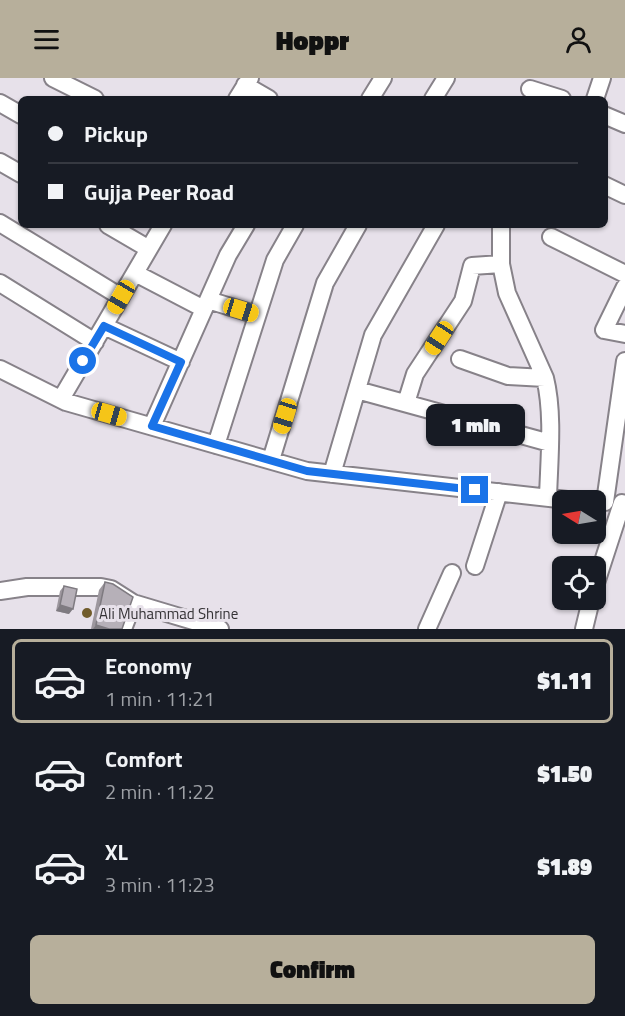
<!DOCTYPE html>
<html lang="en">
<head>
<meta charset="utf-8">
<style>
  :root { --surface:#171b24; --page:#242831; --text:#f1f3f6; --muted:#9ea1a6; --line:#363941; --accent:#b7af9b }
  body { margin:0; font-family:"Titillium Web",sans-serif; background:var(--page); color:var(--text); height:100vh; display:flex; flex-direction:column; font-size:22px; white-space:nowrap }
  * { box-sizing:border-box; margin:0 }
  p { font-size:20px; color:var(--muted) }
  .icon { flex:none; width:33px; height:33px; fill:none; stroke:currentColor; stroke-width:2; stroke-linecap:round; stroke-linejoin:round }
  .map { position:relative; height:551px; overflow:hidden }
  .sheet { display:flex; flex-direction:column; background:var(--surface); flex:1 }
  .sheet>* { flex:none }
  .hud { position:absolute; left:18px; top:18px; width:590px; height:132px; border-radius:9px; box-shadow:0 2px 4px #0004; display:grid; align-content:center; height:132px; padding:0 30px; background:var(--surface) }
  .needle { width:39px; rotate:281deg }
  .tools { position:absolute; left:552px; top:412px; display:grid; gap:12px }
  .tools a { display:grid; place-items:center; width:54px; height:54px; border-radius:9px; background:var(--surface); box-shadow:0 2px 4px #0004; font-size:30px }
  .end { position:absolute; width:27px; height:27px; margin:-14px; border:8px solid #1a73e8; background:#fff; box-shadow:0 0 0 3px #fff }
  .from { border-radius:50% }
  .bubble { position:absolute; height:42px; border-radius:9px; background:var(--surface); box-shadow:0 2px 4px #0004; font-size:20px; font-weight:800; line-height:42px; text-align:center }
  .car { position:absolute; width:18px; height:36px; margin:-18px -9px; border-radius:8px; box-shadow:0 0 4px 2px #0007; background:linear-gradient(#f5c518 24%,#345 0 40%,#f5c518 0 76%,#345 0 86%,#f5c518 0) }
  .hud b { display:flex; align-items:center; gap:21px; height:57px; font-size:22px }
  .hud b+b { border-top:2px solid var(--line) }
  .hud i { width:15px; height:15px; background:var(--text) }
  ul { padding:10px 0 0; list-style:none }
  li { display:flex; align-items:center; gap:18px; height:84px; margin:0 12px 9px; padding:0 18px; border:3px solid transparent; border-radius:9px }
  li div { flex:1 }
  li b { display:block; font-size:22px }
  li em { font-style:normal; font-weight:800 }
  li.current { border-color:var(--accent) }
  li>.icon { width:54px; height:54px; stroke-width:1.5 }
  .primary-button { display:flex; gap:12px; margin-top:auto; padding:12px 30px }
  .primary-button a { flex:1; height:69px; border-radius:9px; background:var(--accent); color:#111; font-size:24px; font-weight:800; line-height:69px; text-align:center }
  header { display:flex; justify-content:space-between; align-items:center; height:78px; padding:0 30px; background:var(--accent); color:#111; font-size:27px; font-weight:800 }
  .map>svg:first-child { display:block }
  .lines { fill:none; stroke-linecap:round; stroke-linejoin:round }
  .minor-casing { stroke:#878289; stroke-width:20 }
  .minor { stroke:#fff; stroke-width:16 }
  .wall { fill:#9d979e }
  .shaded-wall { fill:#7f7b81 }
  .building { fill:#b6b0b8; stroke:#7f7b81; stroke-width:1.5 }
  .route { stroke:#1a73e8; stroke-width:8 }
  .poi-dot { fill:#715c2b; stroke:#e7e1ea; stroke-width:2 }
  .labels { text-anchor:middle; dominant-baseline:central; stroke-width:6; stroke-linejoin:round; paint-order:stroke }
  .poi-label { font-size:15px; fill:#343235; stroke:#e7e1ea; text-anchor:start }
</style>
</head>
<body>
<header><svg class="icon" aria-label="menu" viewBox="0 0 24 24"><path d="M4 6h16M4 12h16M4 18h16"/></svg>Hoppr<svg class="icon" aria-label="person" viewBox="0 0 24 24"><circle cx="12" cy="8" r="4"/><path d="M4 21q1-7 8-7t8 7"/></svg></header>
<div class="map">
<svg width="625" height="551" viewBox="0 0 625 551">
  <rect width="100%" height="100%" fill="#e7e1ea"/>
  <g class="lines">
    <defs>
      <path id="minor" d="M53 0 95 21
        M245 7 269 21
        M530 11 562 21
        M237 21 250 0
        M370 21 383 0
        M433 21 446 0
        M595 21 602 0
        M0 25 21 37
        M604 37 625 46
        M0 84 21 96
        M604 107 625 117
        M0 145 121 219
        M108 147 149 171
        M501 147V186L507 215 545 300C554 336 549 383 548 420
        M551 159 625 196
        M135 195 204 231
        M0 205 95 264
        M625 209 604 252 625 256
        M208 222 257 237
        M104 248 181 284
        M460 281 508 298 545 300
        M0 291 66 324 307 393 576 423
        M357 312 550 365
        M61 321 163 147
        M406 325 415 296 463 223 472 188 501 186
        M152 348 228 177 246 147
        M216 367 275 182 295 147
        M271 382 325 205 358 147
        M332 396 373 257 436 147
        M605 424 625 283
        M475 488 499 414
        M596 505 622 425
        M0 513 27 509H101L111 511 133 525 220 551
        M123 551 133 525
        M427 551 452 495
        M584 551 591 522"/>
    </defs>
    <use href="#minor" class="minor-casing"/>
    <use href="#minor" class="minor"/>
  </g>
  <path class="wall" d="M105 504 122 551H91L99 512Z
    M64 508 69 536 56 533 60 513Z"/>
  <path class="shaded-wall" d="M60 527 73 531 69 536 56 533Z
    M96 547 109 551H93Z"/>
  <path class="building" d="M105 504 113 506 133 519 122 551H109L96 547Z
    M64 508 77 511 73 531 60 527Z"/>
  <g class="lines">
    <path class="route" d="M83 283 104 248 181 284 152 348 307 393 475 412"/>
  </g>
  <circle class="poi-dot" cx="87" cy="535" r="6"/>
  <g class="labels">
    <g class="poi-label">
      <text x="99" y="535">Ali Muhammad Shrine</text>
    </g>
  </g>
</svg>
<div class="tools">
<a><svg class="needle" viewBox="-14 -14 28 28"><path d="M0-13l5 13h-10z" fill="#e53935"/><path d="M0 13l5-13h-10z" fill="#9ea1a6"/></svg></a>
<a><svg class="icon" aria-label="locate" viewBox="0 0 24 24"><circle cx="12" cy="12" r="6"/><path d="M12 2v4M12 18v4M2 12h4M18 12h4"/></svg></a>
</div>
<i class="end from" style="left:83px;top:283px"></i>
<i class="end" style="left:475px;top:412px"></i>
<div class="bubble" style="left:426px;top:326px;width:99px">1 min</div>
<i class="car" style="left:121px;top:219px;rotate:210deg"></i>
<i class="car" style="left:241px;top:232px;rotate:107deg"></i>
<i class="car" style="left:439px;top:260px;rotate:213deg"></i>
<i class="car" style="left:109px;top:336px;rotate:106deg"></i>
<i class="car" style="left:285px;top:338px;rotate:197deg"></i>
<div class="hud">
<b><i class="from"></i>Pickup</b>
<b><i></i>Gujja Peer Road</b>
</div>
</div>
<section class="sheet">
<ul>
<li class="current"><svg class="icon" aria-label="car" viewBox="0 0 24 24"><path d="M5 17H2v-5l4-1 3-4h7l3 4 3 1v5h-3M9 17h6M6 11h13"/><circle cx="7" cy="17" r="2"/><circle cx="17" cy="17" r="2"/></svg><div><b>Economy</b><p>1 min · 11:21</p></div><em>$1.11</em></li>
<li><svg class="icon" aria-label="car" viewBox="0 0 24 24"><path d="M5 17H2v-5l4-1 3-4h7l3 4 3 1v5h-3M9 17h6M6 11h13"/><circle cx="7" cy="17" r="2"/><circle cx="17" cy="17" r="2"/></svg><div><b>Comfort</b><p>2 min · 11:22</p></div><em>$1.50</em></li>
<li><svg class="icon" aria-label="car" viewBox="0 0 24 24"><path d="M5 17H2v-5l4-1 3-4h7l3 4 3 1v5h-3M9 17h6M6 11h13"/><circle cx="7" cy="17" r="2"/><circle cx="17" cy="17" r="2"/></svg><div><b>XL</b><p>3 min · 11:23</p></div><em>$1.89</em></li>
</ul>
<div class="primary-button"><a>Confirm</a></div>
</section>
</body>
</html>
